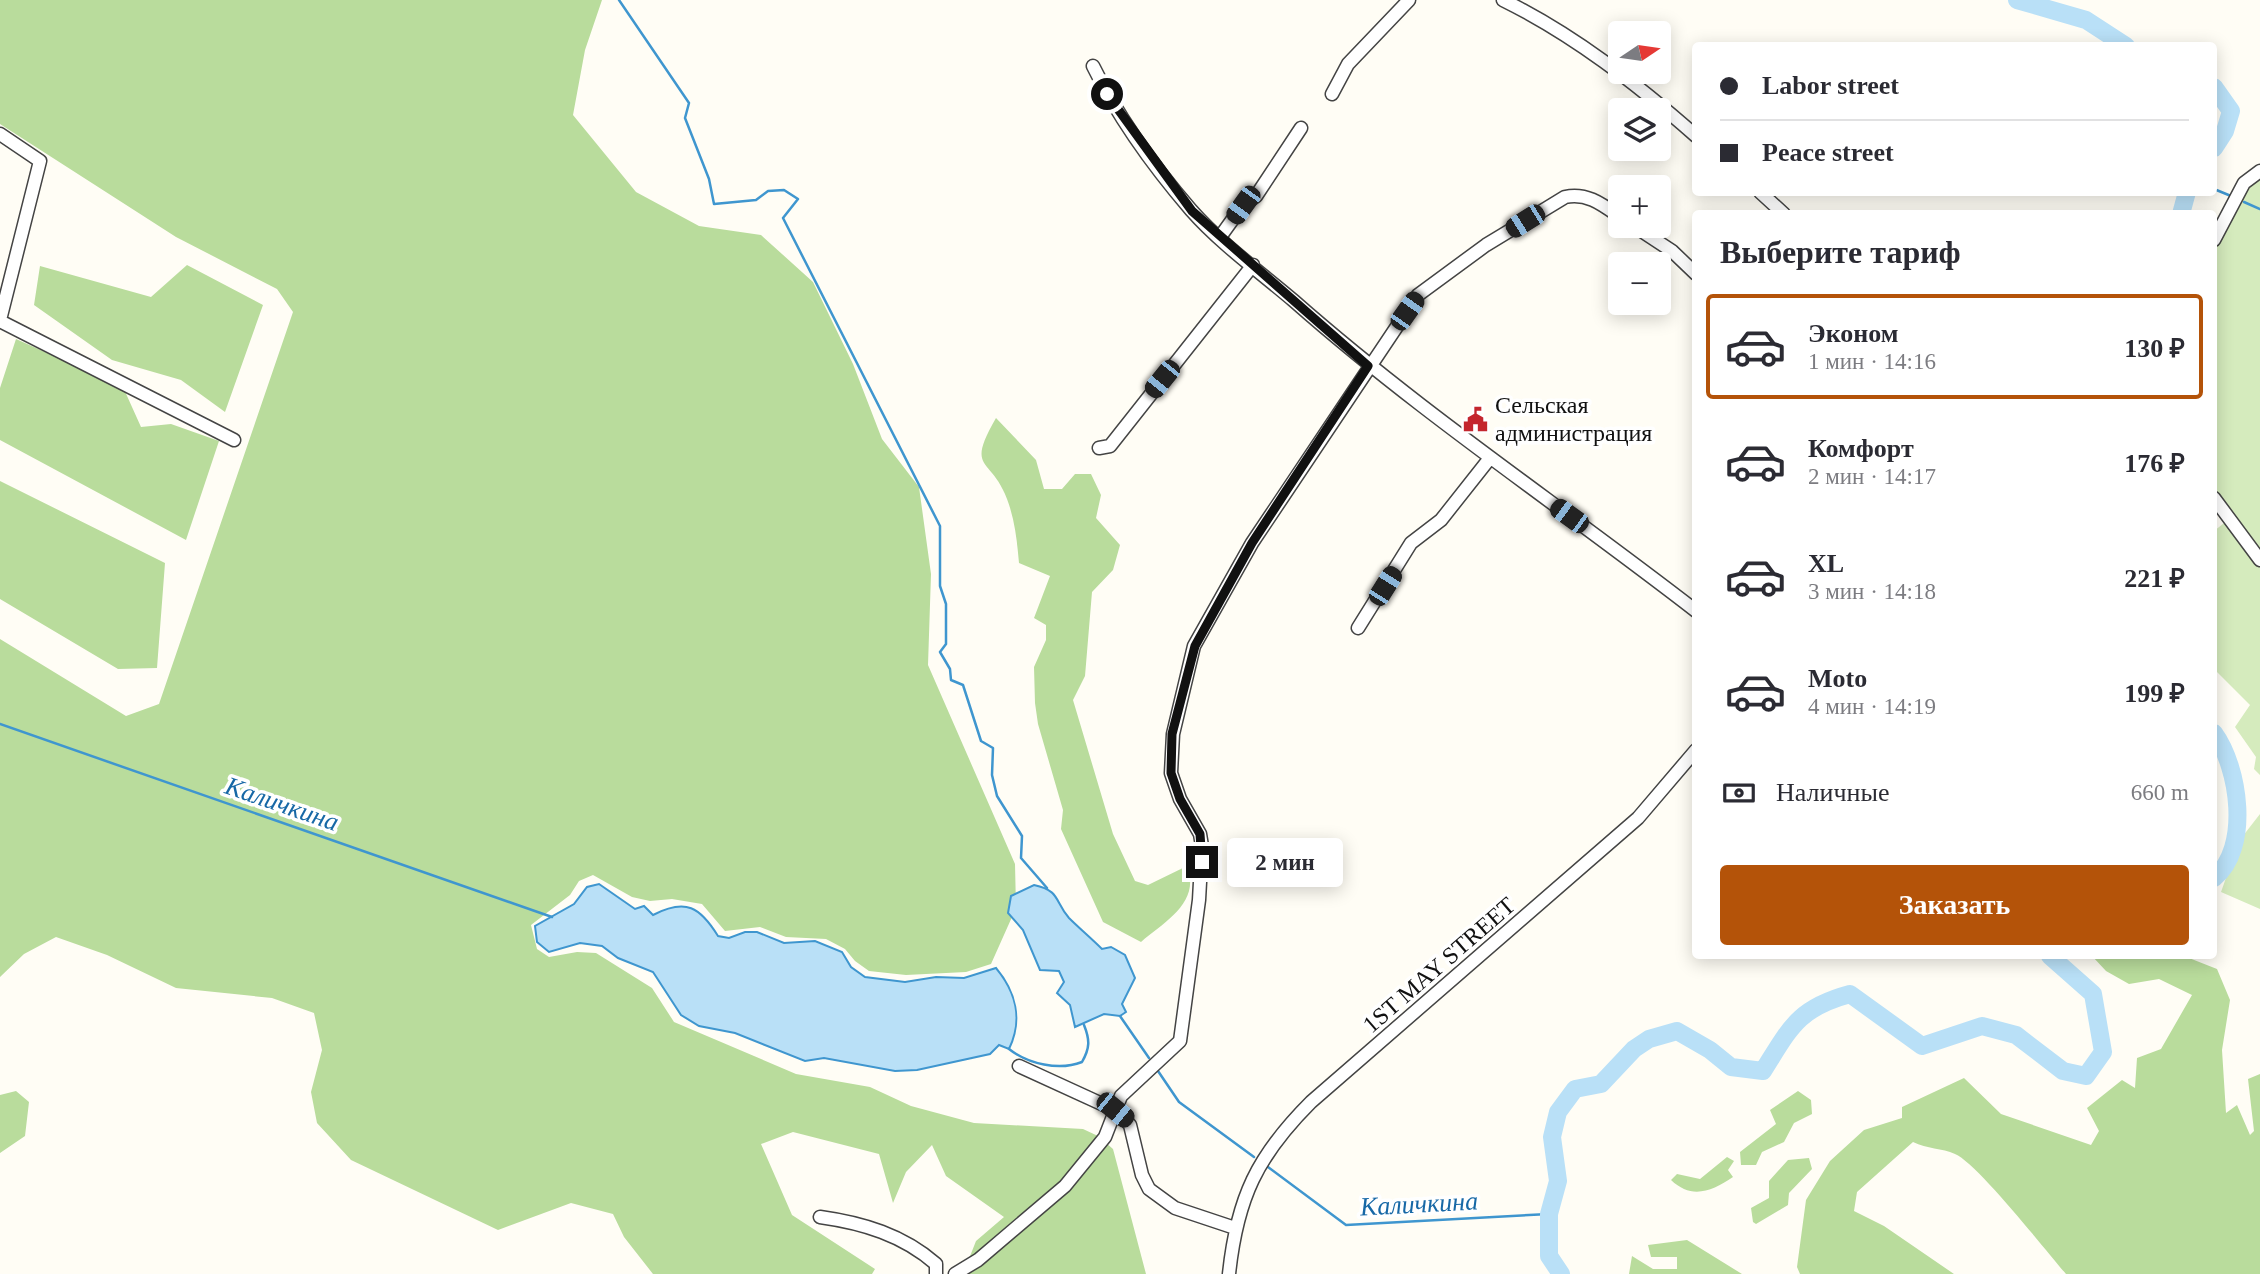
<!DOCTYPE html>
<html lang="ru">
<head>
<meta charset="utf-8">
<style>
  :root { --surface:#fff; --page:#f7f7f7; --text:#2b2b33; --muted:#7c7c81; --line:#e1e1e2; --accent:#b45309 }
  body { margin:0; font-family:"Times New Roman",serif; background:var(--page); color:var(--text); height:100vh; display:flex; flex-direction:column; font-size:26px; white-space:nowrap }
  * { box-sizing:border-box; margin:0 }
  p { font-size:23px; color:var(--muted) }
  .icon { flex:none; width:38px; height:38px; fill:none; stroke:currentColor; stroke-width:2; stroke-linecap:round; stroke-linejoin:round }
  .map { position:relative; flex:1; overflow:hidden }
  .drawer { position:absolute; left:1692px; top:210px; width:525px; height:749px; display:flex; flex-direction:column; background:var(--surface); border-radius:7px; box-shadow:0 4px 18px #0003 }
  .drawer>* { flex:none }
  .banner { position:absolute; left:1692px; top:42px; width:525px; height:154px; border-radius:7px; box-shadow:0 4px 18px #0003; display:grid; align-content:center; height:154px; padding:0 28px; background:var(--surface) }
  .needle { width:46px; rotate:77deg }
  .controls { position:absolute; left:1608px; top:21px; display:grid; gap:14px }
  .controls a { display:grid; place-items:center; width:63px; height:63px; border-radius:7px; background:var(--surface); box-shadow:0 4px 18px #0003; font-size:35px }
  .end { position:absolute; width:32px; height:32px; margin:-16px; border:9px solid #111; background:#fff; box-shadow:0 0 0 4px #fff }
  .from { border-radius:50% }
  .bubble { position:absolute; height:49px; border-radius:7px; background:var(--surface); box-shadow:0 4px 18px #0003; font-size:23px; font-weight:700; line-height:49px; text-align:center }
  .car { position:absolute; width:21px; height:42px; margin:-21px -10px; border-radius:9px; box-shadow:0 0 5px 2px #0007; background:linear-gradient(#222 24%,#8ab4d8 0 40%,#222 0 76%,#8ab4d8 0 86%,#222 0) }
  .banner b { display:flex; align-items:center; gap:24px; height:66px; font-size:26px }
  .banner b+b { border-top:2px solid var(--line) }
  .banner i { width:18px; height:18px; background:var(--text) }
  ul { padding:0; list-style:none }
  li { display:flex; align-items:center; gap:21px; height:105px; margin:0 14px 10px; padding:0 14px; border:4px solid transparent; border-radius:7px }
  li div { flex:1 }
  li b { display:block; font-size:26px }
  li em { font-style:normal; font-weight:700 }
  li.current { border-color:var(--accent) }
  li>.icon { width:63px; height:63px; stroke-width:1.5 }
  h2 { padding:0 28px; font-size:32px; line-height:84px }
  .pay { display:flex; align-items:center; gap:18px; height:77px; padding:0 28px; font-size:26px }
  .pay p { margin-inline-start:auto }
  .cta { display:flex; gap:14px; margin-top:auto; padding:14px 28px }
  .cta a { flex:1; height:80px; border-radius:7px; background:var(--accent); color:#fff; font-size:28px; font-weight:700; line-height:80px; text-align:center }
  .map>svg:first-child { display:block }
  .green { fill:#d5ebbd }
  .forest { fill:#b9dc9c }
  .water { fill:#b9e0f7; stroke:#3f96cf; stroke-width:2 }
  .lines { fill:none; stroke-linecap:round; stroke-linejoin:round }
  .stream { stroke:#3f96cf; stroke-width:2.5 }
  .river { stroke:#b9e0f7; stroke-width:18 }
  .minor-casing { stroke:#444; stroke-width:15 }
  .minor { stroke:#fff; stroke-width:12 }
  .route { stroke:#111; stroke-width:9 }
  .labels { text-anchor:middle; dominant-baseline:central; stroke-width:7; stroke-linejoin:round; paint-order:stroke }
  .poi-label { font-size:24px; fill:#111; stroke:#fff; text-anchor:start }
  .street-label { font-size:24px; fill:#111; stroke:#fff }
  .water-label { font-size:26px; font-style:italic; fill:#1768a6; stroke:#fff }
</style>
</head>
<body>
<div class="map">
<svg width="2260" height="1274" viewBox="0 0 2260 1274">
  <rect width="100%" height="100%" fill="#fffdf5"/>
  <path class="green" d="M2260 179V775L2254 769 2256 757 2235 727 2250 705 2214 669V531L2233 516 2214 490V243L2232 220 2249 185Z
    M2260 814V909L2221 892 2239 841Z"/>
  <path class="forest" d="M0 0H602L585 50 573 115 636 192 699 226 761 235 813 282 853 364 882 439 919 487 931 574 928 665 1015 864 1016 908 991 964 966 972 906 975 869 971 855 961 845 949 826 939 786 937 760 927 725 931 702 904 672 899 650 901 632 897 593 875 579 881 570 895 531 925 537 949 549 957 577 952 596 953 652 988 674 1022 796 1074 870 1087 911 1106 974 1123 1083 1129 1098 1136 1113 1149 1146 1274H963L976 1241 1004 1217 946 1176 932 1145 906 1172 893 1203 879 1154 793 1132 761 1144 792 1215 875 1269 872 1274H653L624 1237 613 1214 571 1203 498 1230 351 1160 317 1123 311 1092 322 1050 314 1013 272 998 176 988 107 955 56 937 24 954 0 977V639L126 716 159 704 293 312 277 289 176 237 0 124Z
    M187 265 263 305 225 412 181 380 112 360 34 305 40 266 151 297Z
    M16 339 123 387 141 427 171 424 219 441 186 540 0 440V388Z
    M996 418 1036 460 1044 489H1062L1075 474H1091L1101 495 1096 518 1120 545 1113 570 1092 592 1085 676 1073 700 1113 834 1135 881 1148 885 1187 866C1201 902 1166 921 1141 942L1103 922 1061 829 1063 810 1038 724 1035 703 1034 667 1046 640V625L1034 618 1050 576 1019 563C1017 541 1015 520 1007 499 991 456 965 472 996 418Z
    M0 481 165 563 157 668 118 669 0 599Z
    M2092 956H2184L2217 969 2230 1000 2222 1050 2226 1113 2237 1105 2250 1135 2254 1131 2248 1079 2260 1074V1274H2066C2046 1251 1977 1163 1955 1154 1942 1148 1927 1149 1913 1142L1857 1192 1854 1211 1884 1226 1954 1274H1800L1797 1267 1806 1200 1830 1161 1864 1130 1902 1118V1107L1964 1078 2001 1114 2091 1145 2099 1131 2087 1108 2122 1080 2135 1088 2137 1058 2161 1049 2192 995 2159 979 2129 984 2106 971Z
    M16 1091 29 1102 25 1136 0 1153V1095Z
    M1798 1091 1811 1100 1812 1114 1794 1123 1784 1142 1762 1152 1756 1165H1741L1740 1152 1776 1124 1770 1110Z
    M1727 1157 1734 1161 1728 1170 1733 1177C1712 1191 1692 1200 1671 1180L1677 1174 1700 1179Z
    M1809 1158 1812 1169 1789 1193 1788 1205 1756 1224 1753 1222 1751 1208 1769 1198V1181L1788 1160Z
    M1687 1240 1742 1274H1629L1632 1256 1653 1269H1677V1257H1651L1648 1245Z"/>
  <path class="water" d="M599 884 635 909 644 906 653 915C686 898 700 907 718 936L729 938 745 932H757L784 943 815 941 842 952 851 967 865 977 905 982 936 977 964 978 996 968C1016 992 1023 1020 1009 1049L999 1045 990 1054 917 1070 895 1071 824 1058 805 1061 735 1033 699 1026 681 1015 653 972 618 958 602 946 580 943 549 952 537 942 535 926 574 904 587 887Z
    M1034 885C1061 891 1054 901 1069 918 1079 928 1091 938 1102 949L1111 947 1125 955 1135 978 1122 1004 1126 1012 1120 1016 1104 1014 1075 1027 1070 1005 1057 993 1064 982 1059 971 1040 970 1023 930 1008 913 1011 896Z"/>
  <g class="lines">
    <path class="stream" d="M619 0 689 103 685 118 709 179 714 204 756 200 768 191 784 190 798 199 783 218 940 526V586L946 604V644L940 652 950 669 951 680 963 685 981 741 993 748 992 775 997 796 1022 836 1021 858 1047 888
      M2214 189 2231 196
      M2244 202 2260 209
      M0 724 552 917
      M1120 1016 1149 1058
      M1009 1049C1028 1064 1059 1071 1082 1062 1090 1048 1090 1040 1084 1025
      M1158 1071 1179 1102 1254 1157
      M1268 1167 1346 1225 1549 1214"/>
    <path class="river" d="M2017 0 2086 20 2126 46
      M2214 87 2231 111 2225 131 2214 148
      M2181 214 2187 192
      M2214 733C2239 767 2251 848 2214 878
      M1561 1274 1549 1256V1214L1558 1181 1552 1137 1558 1112 1575 1089 1601 1084 1634 1049 1649 1039 1677 1031 1710 1050 1731 1067 1763 1071C1790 1028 1798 1008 1850 994L1922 1046 1982 1026 2016 1035 2063 1071 2086 1076 2103 1052 2093 994 2050 956"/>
    <defs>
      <path id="minor" d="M1503 0C1574 35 1637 84 1696 136
        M1093 66C1118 117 1154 167 1191 210 1221 244 1260 272 1294 301 1421 413 1562 507 1696 611
        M1332 94 1348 64 1409 0
        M0 134 40 161 0 320
        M1760 192 1784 214
        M1634 226 1672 251 1696 274
        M1220 237 1243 205 1256 196 1301 128
        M2214 240 2244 183 2260 171
        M0 321 234 440
        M1099 448 1110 446 1253 265
        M2214 498 2260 560
        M1358 628 1411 543 1441 520 1490 458
        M1019 1066 1115 1110 1130 1125 1142 1175 1149 1189 1175 1208 1235 1228
        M820 1217C863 1223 903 1235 936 1264V1274
        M955 1274 978 1260 1065 1186 1105 1137 1121 1096 1180 1041 1199 900 1202 846 1200 834 1180 799 1171 773 1173 734 1194 646 1252 543 1418 295 1486 245 1565 197C1587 192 1603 205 1620 217
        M1229 1274C1237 1198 1257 1156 1311 1102L1638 818 1696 750"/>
    </defs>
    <use href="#minor" class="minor-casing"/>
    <use href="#minor" class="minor"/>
  </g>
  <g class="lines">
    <path class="route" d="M1107 94 1192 211 1368 366 1252 543 1195 646 1172 734 1171 773 1180 799 1200 834 1202 862"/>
  </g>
  <defs>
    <symbol id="civic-bare" viewBox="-9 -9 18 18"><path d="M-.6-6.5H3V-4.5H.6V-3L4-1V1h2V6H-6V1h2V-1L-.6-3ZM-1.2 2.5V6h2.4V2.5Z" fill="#c4262e" stroke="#fff" stroke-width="2.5" paint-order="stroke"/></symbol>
  </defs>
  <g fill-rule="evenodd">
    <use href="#civic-bare" x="1458" y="402" width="35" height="35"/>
  </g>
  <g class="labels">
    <g class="poi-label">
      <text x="1495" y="405">Сельская<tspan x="1495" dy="28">администрация</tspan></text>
    </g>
    <g class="street-label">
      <text transform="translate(1439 965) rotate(-41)">1ST MAY STREET</text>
    </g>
    <g class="water-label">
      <text transform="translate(282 804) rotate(19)">Каличкина</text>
      <text transform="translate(1419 1204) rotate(-3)">Каличкина</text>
    </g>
  </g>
</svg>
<div class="controls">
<a><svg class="needle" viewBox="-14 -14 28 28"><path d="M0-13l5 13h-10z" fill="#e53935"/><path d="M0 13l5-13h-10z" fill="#7c7c81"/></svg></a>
<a><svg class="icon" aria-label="layers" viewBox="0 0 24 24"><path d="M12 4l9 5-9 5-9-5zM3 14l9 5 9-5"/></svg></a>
<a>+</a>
<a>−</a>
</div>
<i class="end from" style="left:1107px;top:94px"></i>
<i class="end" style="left:1202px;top:862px"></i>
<div class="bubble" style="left:1227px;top:838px;width:116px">2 мин</div>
<i class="car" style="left:1243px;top:205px;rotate:216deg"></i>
<i class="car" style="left:1525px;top:221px;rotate:238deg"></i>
<i class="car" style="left:1407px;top:311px;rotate:35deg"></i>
<i class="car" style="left:1162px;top:379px;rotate:219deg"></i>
<i class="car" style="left:1569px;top:516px;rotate:306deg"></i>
<i class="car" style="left:1385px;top:586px;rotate:32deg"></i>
<i class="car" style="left:1115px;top:1110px;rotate:129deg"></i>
<div class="banner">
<b><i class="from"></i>Labor street</b>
<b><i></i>Peace street</b>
</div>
<section class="drawer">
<h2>Выберите тариф</h2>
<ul>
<li class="current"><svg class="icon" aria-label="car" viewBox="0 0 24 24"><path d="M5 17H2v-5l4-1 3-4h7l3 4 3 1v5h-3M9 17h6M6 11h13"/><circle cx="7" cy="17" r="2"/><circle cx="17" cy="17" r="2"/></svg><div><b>Эконом</b><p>1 мин · 14:16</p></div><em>130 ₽</em></li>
<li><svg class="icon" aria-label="car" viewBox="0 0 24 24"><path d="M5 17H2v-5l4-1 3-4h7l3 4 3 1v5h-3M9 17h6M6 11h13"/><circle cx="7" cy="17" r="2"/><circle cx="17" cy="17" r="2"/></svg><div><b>Комфорт</b><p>2 мин · 14:17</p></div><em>176 ₽</em></li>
<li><svg class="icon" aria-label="car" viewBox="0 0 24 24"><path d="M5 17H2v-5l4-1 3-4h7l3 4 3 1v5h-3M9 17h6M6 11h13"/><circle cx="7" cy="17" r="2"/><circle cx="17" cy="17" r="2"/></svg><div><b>XL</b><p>3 мин · 14:18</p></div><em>221 ₽</em></li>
<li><svg class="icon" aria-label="car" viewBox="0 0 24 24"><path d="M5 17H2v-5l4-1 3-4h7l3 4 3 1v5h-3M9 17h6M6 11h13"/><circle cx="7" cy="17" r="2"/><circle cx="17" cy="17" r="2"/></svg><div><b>Moto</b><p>4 мин · 14:19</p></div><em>199 ₽</em></li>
</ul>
<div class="pay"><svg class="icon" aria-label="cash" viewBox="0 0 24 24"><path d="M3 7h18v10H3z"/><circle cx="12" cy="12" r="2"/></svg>Наличные<p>660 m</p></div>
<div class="cta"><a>Заказать</a></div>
</section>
</div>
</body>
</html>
